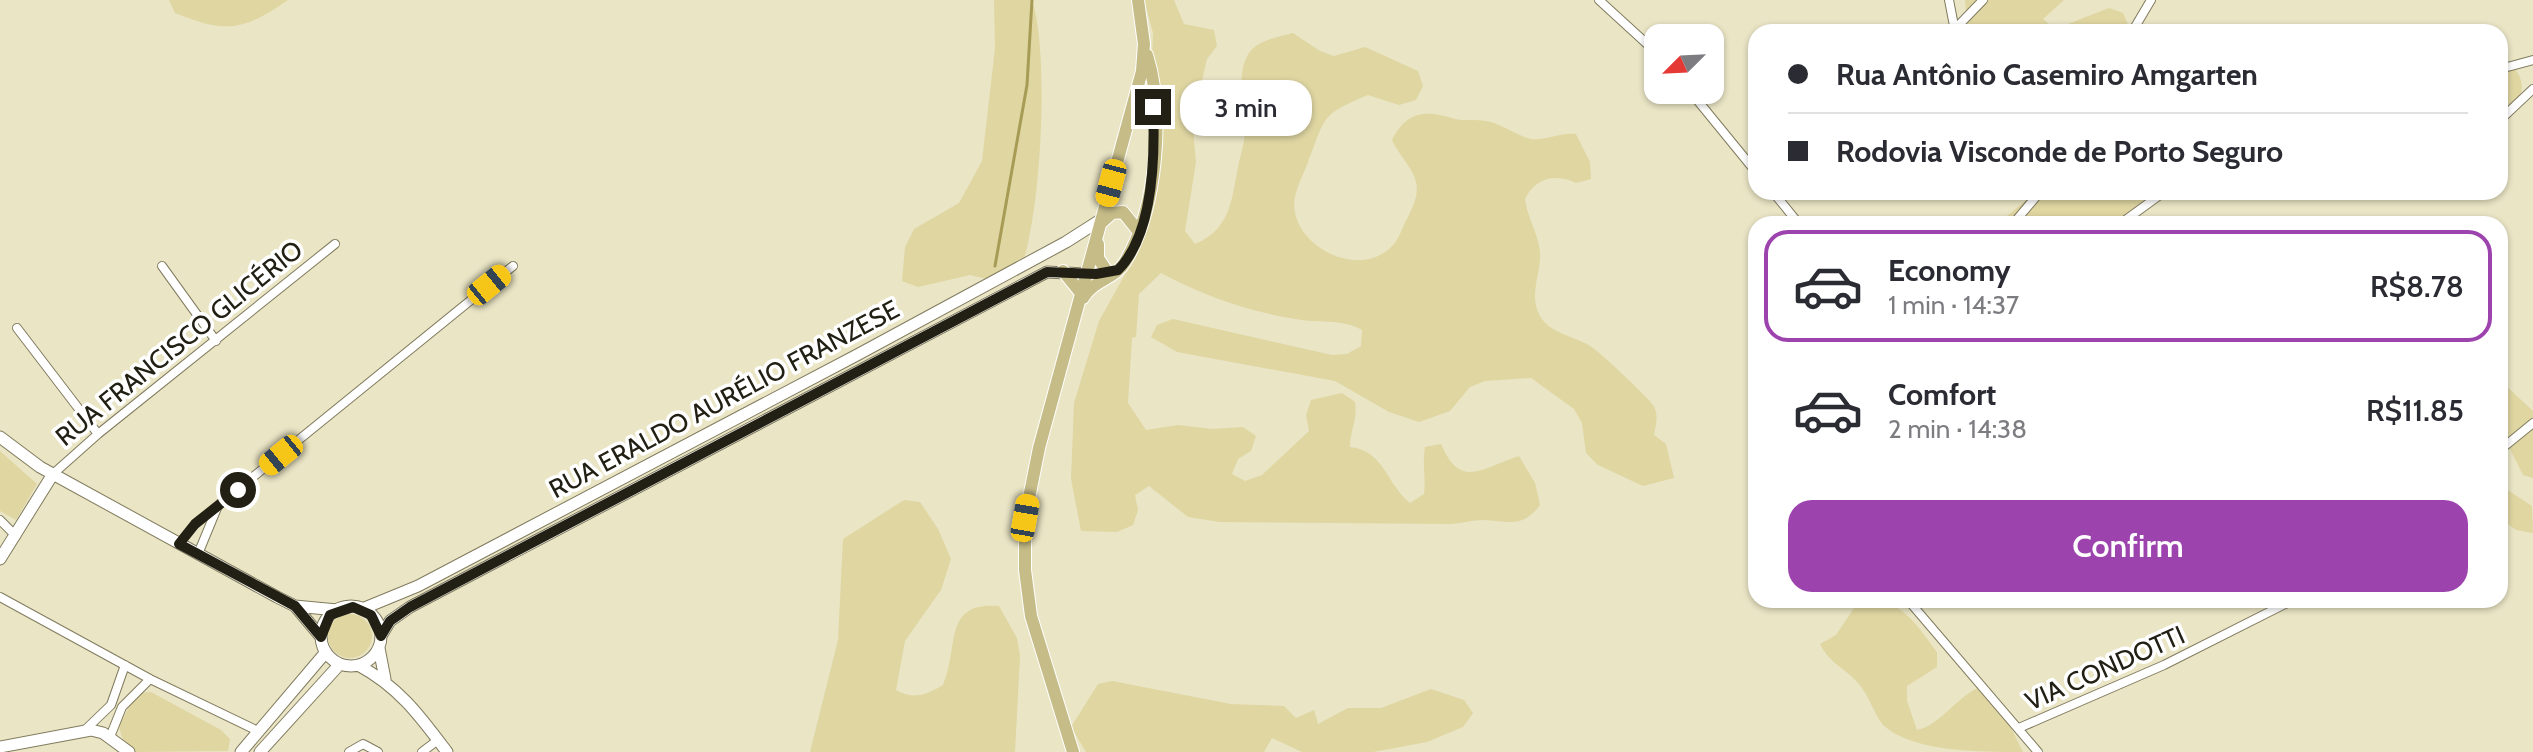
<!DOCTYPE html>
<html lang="en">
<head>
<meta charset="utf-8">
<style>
  :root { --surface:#fff; --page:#f2f2f3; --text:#2b2b33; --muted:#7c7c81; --line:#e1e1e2; --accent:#9d43ae }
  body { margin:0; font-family:Cabin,sans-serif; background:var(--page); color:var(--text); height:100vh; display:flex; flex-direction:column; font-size:30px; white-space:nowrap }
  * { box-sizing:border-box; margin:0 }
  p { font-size:26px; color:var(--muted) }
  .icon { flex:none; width:44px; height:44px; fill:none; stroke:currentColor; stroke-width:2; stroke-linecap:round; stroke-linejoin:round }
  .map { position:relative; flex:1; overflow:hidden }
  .panel { position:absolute; left:1748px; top:216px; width:760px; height:392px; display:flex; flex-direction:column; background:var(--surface); border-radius:24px; box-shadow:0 2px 6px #0004 }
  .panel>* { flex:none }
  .banner { position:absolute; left:1748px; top:24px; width:760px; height:176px; border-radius:24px; box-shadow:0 2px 6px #0004; display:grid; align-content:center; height:176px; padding:0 40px; background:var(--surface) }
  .needle { width:52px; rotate:246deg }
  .fabs { position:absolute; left:1644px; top:24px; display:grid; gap:16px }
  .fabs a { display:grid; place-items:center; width:80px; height:80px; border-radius:16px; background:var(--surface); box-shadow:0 2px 6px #0004; font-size:40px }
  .end { position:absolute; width:36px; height:36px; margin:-18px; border:10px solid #222014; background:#fff; box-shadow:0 0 0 4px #fff }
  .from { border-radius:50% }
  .bubble { position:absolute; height:56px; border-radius:24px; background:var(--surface); box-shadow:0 2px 6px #0004; font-size:26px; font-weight:600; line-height:56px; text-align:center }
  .car { position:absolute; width:24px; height:48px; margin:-24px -12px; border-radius:10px; box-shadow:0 0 6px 2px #0007; background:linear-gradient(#f5c518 24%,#345 0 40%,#f5c518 0 76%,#345 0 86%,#f5c518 0) }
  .banner b { display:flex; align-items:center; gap:28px; height:76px; font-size:30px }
  .banner b+b { border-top:2px solid var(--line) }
  .banner i { width:20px; height:20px; background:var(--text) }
  ul { padding:14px 0 0; list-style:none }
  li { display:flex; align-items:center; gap:24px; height:112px; margin:0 16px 12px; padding:0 24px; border:4px solid transparent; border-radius:24px }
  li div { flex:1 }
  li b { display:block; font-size:30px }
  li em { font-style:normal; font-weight:600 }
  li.active { border-color:var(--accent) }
  li>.icon { width:72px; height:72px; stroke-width:1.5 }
  .cta { display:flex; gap:16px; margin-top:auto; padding:16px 40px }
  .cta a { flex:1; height:92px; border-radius:24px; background:var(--accent); color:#fff; font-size:32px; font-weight:600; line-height:92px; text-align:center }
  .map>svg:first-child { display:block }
  .green { fill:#dfd6a2 }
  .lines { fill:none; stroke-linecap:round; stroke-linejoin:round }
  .stream { stroke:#a79b55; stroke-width:3 }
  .street-casing { stroke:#807b5e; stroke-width:10 }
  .secondary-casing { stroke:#807b5e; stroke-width:13 }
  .primary-casing { stroke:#fff; stroke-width:14 }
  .street { stroke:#fff; stroke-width:8 }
  .secondary { stroke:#fff; stroke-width:11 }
  .primary { stroke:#c5bc88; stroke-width:12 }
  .route { stroke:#222014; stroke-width:10 }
  .labels { text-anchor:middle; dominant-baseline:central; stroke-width:7; stroke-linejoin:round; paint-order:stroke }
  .street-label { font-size:26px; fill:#222014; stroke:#fff }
</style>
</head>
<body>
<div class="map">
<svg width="2533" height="752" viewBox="0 0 2533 752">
  <rect width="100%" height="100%" fill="#eae5c5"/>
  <path class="green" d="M169 0H288C242 32 225 33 175 13Z
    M994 0H1032C1050 53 1041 219 1020 271L987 279 970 275 918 287 902 281 905 247 914 229 959 203 982 161 995 48Z
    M1144 0H1174L1184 24 1214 30 1217 46 1207 59 1196 107 1193 129 1196 162 1185 231 1195 244C1232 229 1232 196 1239 162 1243 148 1246 135 1245 120 1244 99 1236 73 1249 53 1258 40 1278 37 1293 33L1320 51 1334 56 1365 47 1418 71 1423 86 1416 100 1399 105 1368 95C1320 115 1326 116 1308 162 1304 173 1297 186 1295 197 1286 243 1360 284 1394 244 1400 237 1403 225 1408 217 1413 206 1419 195 1416 182 1413 168 1398 154 1392 140 1407 110 1427 110 1455 119 1464 121 1476 119 1486 121 1501 124 1513 133 1527 138 1540 143 1560 132 1576 134L1590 162 1591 179 1576 183C1555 173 1535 178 1525 199 1527 217 1539 235 1540 253 1541 276 1527 297 1542 319 1551 333 1576 337 1590 346 1598 350 1649 398 1653 405 1659 414 1656 424 1654 435L1666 444 1674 478 1643 486 1598 465 1586 453 1582 423 1574 409 1531 378 1485 381 1470 387 1450 411 1419 422 1389 412 1335 381 1177 352 1151 337 1157 325 1173 319 1332 355 1347 354 1361 346 1362 330C1343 319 1323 323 1302 320 1252 313 1204 296 1161 273L1139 294 1136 337 1132 338 1128 403 1146 430 1178 425 1212 429 1243 427 1256 436 1251 451 1238 459 1232 474 1245 481 1262 475 1309 431 1306 415 1311 400 1342 393 1355 402C1358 419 1350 430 1350 447 1385 451 1386 484 1410 503L1424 494C1426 477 1422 464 1425 447L1441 444C1461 491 1483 467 1519 456L1535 483 1540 505C1522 529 1509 521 1484 520 1473 520 1462 523 1452 524L1220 522 1188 517 1149 486 1135 495 1138 510 1133 525 1117 532 1081 531 1071 479 1074 403 1099 321 1133 260 1146 205 1153 33Z
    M1965 0H2064L2043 19 2055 29 2109 8 2123 13 2130 29 2129 32H1968Z
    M2509 62C2532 85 2521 102 2500 122V64Z
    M2036 192H2160L2151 196 2121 224H1997Z
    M2500 380 2533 411V478L2523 475 2509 447 2500 439Z
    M0 451 37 484 16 520 0 511Z
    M2500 485 2532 506 2533 533 2516 530 2500 518Z
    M904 500 920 502 938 529 951 559 941 590 905 641 896 690C914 700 926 695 943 685 960 645 942 602 999 606L1017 638 1020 656 1015 752H810L838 640 843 539Z
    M1864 600C1903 600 1915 623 1937 652V667L1907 686V701L1917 730C1942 724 1955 698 1980 687L1994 694 2023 752C1980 752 1912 752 1883 725 1873 712 1869 695 1858 683 1845 668 1829 663 1820 644L1836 635 1854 608Z
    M328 636a22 22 0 1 1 44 0a22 22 0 1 1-44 0Z
    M1112 681 1231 704 1284 706 1296 718 1314 710 1318 724 1348 708H1381L1431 689 1464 700 1473 713 1463 727 1427 742 1373 752H1302L1272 738 1264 752H1086L1071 727 1098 684Z
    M151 692 221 730 230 739 228 751 136 752C125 746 121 738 119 725L137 693Z"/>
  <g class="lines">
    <path class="stream" d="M995 266 1027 85 1032 0"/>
    <defs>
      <path id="street" d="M1599 0 1658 54
        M1949 0 1955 31
        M1955 29 1983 0
        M2132 32 2151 0
        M2500 69 2533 60
        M1689 90 1756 172
        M2500 120 2533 89
        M1773 192 1799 224
        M2013 224 2040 192
        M2120 224 2164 192
        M162 266 216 341
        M17 328 98 434
        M2500 450 2533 423
        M53 474 98 434 335 244
        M0 520 16 536
        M179 544 195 524 513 266
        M198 554 217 508
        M0 597 150 679 258 731
        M1908 600 2038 752
        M2019 728 2164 665 2293 600
        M85 730 111 705 125 665
        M110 737 122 707 150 679
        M349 752 363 744 378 752
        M422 752 438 740"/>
      <path id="secondary" d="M0 437 40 467 277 597 295 606 337 610
        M0 559 53 474
        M295 606 321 637
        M321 636a30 30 0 1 1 60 0a30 30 0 1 1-60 0Z
        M362 609 418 586 857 355 1066 242 1102 219
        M381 636 390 621 410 607 1047 272 1085 274
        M379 648 385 679
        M358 665C399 687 420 716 447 752
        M0 747 91 730 103 733 129 752
        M241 752 326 652
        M260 752 340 664"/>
      <path id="primary" d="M1102 222 1112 213 1123 212 1139 232
        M1098 244V258L1108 273
        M1063 271 1080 292
        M1083 298C1093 280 1115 279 1125 262 1157 209 1165 113 1147 55
        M1073 752 1031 616 1025 570V518L1039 448 1142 71 1144 44 1138 0"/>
    </defs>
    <use href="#street" class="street-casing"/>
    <use href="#secondary" class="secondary-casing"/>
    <use href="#primary" class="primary-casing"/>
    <use href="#street" class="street"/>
    <use href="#secondary" class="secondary"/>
    <use href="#primary" class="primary"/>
  </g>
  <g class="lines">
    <path class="route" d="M238 490 195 524 179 544 295 606 321 637 330 615 353 607 371 615 381 636 390 621 410 607 1047 272 1096 274 1118 270C1154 234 1155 154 1153 107"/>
  </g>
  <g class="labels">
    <g class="street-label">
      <text transform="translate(179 343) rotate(-39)">RUA FRANCISCO GLICÉRIO</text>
      <text transform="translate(724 399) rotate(-28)">RUA ERALDO AURÉLIO FRANZESE</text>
      <text transform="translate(2105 668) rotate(-24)">VIA CONDOTTI</text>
    </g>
  </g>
</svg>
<div class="fabs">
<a><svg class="needle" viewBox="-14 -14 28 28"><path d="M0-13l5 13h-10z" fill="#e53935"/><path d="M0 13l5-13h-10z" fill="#7c7c81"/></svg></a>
</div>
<i class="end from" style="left:238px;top:490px"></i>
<i class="end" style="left:1153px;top:107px"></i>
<div class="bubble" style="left:1180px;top:80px;width:132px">3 min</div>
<i class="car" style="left:1111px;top:183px;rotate:195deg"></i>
<i class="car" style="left:489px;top:285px;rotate:51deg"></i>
<i class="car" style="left:281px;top:455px;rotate:231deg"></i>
<i class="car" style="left:1025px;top:518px;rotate:10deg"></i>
<div class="banner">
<b><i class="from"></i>Rua Antônio Casemiro Amgarten</b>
<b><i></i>Rodovia Visconde de Porto Seguro</b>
</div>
<section class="panel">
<ul>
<li class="active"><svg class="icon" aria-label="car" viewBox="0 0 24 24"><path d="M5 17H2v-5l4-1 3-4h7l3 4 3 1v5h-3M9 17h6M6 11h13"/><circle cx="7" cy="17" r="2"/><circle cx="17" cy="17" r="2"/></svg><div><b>Economy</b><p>1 min · 14:37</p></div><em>R$8.78</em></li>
<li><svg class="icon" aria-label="car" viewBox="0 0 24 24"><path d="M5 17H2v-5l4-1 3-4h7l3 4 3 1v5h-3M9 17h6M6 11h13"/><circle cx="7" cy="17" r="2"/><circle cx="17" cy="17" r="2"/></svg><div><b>Comfort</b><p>2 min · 14:38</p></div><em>R$11.85</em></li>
</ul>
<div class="cta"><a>Confirm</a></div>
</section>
</div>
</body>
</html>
